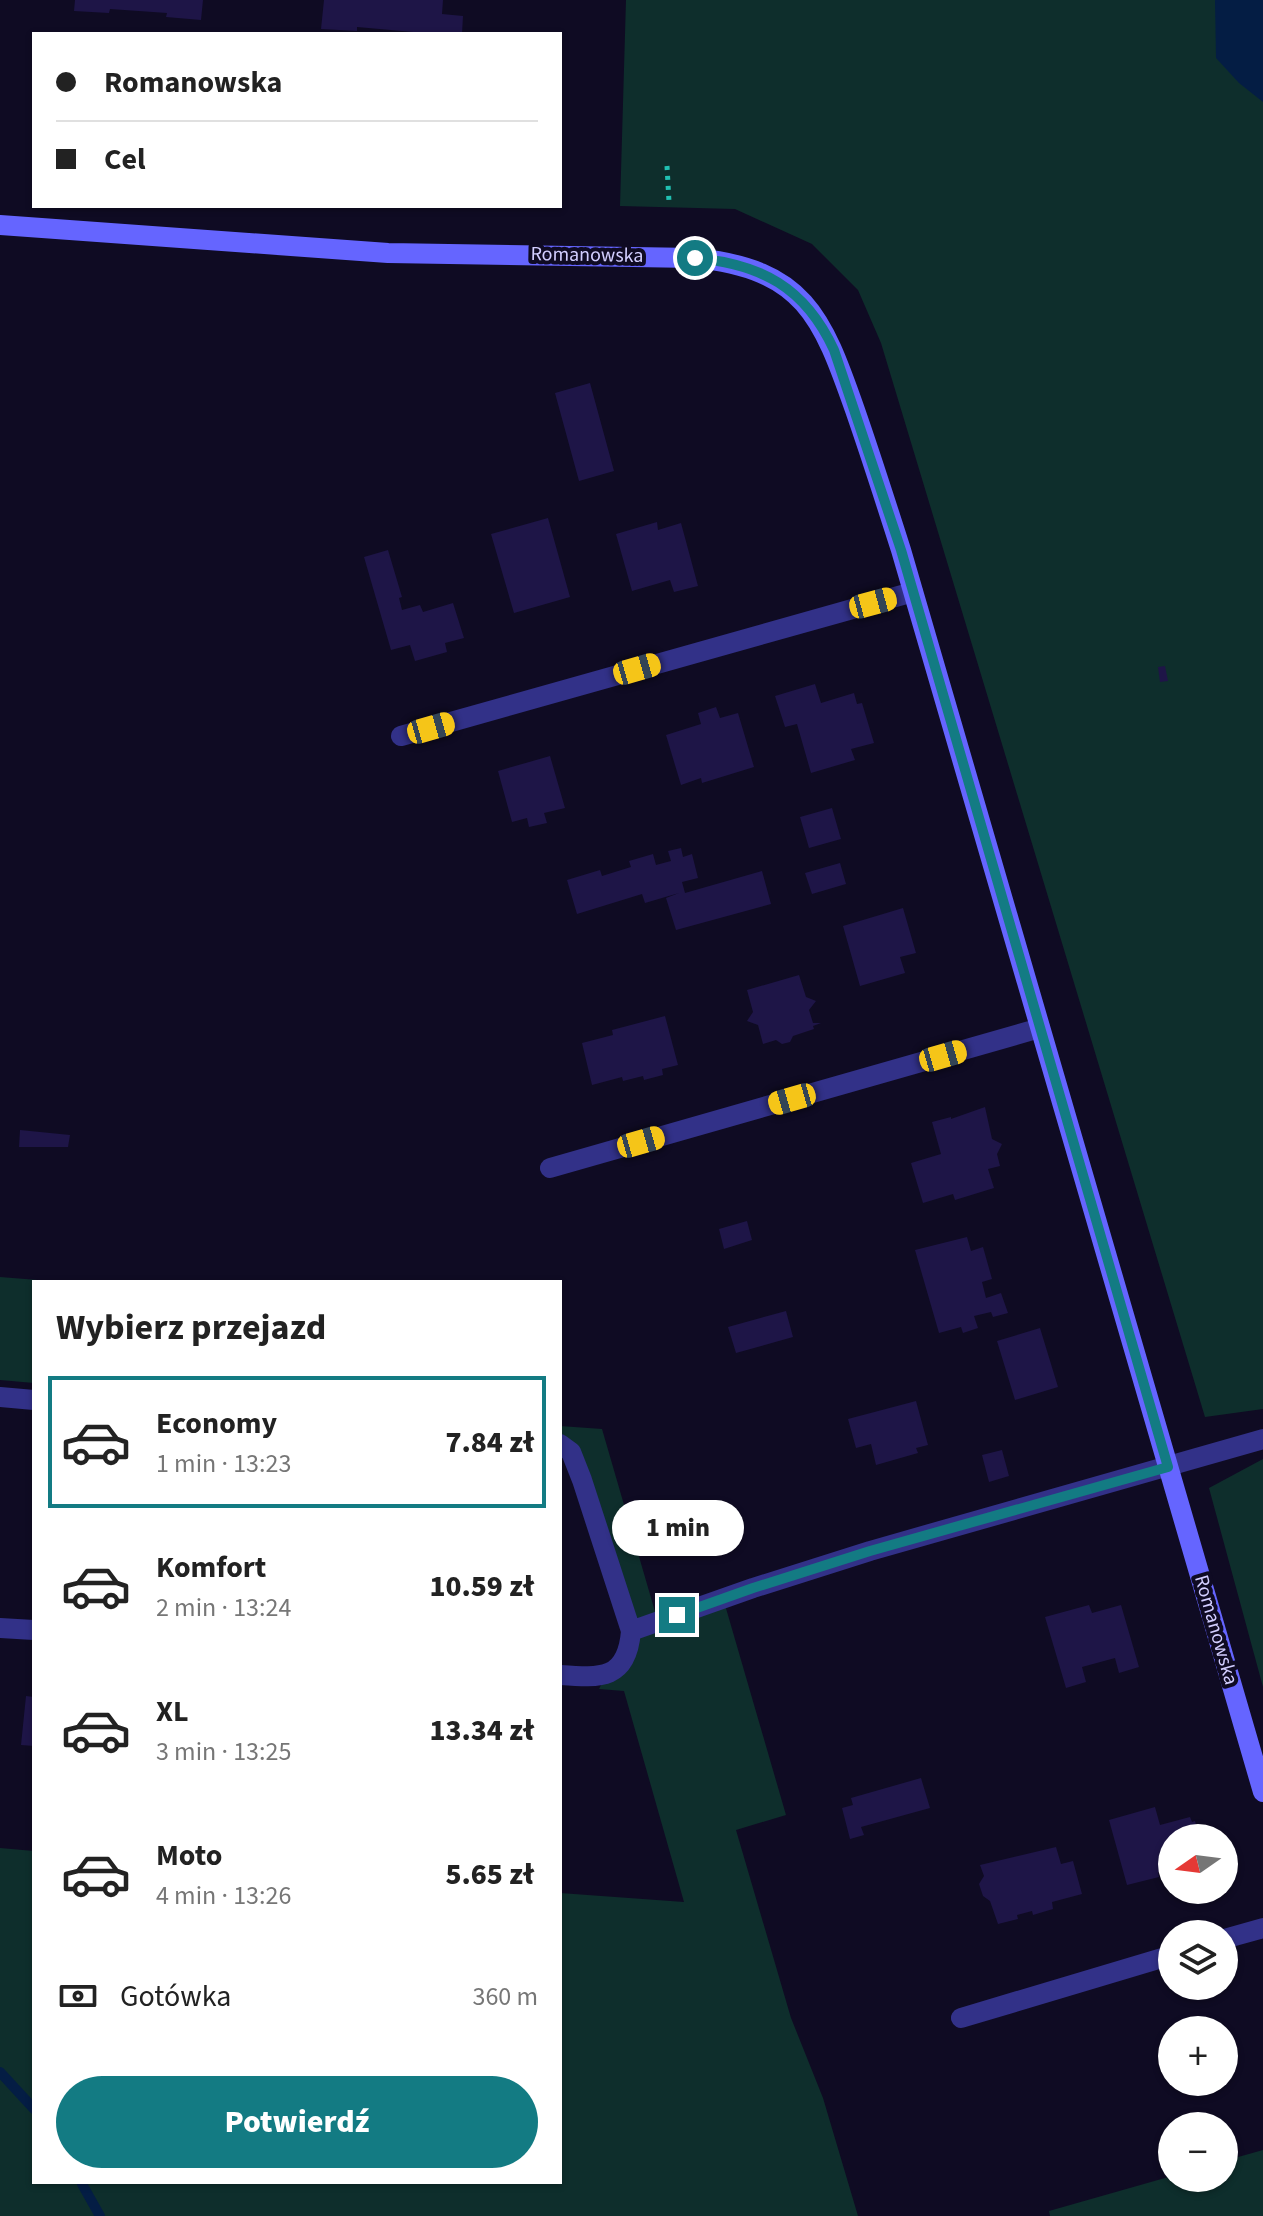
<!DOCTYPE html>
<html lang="pl">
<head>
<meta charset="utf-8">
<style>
  :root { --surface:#fff; --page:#f6f6f6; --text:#222; --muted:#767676; --line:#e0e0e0; --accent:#137b83 }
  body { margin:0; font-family:"Source Sans 3",sans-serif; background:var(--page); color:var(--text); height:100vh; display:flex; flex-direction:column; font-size:30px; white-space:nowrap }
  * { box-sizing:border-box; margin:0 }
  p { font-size:26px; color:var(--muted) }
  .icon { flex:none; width:44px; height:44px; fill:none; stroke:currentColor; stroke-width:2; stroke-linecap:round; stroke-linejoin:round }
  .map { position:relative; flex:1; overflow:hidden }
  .details { position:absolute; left:32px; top:1280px; width:530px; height:904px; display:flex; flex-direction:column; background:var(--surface); border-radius:0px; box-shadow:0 2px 6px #0004 }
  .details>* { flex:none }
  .hud { position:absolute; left:32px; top:32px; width:530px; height:176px; border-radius:0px; box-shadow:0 2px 6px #0004; display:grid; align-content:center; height:176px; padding:0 24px; background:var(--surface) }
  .needle { width:52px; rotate:256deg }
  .tools { position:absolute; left:1158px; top:1824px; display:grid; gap:16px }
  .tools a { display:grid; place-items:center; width:80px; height:80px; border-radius:50%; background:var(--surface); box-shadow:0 2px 6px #0004; font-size:40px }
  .end { position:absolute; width:36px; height:36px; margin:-18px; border:10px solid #137b83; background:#fff; box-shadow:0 0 0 4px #fff }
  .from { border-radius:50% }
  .bubble { position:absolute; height:56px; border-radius:28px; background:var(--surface); box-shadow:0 2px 6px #0004; font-size:26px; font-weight:800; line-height:56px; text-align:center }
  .car { position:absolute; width:24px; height:48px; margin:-24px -12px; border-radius:10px; box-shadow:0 0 6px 2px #0007; background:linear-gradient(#f5c518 24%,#345 0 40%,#f5c518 0 76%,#345 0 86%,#f5c518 0) }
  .hud b { display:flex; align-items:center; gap:28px; height:76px; font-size:30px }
  .hud b+b { border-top:2px solid var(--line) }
  .hud i { width:20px; height:20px; background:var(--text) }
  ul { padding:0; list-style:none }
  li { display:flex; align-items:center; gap:24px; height:132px; margin:0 16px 12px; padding:0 8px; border:4px solid transparent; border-radius:0px }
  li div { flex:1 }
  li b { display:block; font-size:30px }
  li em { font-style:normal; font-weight:800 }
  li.on { border-color:var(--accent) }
  li>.icon { width:72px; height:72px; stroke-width:1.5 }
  h2 { padding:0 24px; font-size:36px; line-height:96px }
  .pay { display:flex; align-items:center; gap:20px; height:88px; padding:0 24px; font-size:30px }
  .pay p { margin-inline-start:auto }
  .action { display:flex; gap:16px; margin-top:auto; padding:16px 24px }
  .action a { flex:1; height:92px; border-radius:48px; background:var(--accent); color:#fff; font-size:32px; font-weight:800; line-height:92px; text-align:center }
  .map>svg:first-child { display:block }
  .green { fill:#0e2e2c }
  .water { fill:#041d44 }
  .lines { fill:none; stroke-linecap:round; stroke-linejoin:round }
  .stream { stroke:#041d44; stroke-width:10 }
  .building { fill:#1e1547 }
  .path { stroke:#21c0b2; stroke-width:5; stroke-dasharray:4 6; stroke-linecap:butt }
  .lane { stroke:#323188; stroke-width:20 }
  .street { stroke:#323188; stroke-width:20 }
  .secondary { stroke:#6565ff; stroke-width:20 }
  .route { stroke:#137b83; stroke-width:10 }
  .labels { text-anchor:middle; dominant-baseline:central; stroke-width:8; stroke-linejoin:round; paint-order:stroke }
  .street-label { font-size:20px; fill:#d2ceff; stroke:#0f0b23 }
</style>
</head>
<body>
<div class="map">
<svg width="1263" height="2216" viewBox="0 0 1263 2216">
  <rect width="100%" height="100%" fill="#0f0b23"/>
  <path class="green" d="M626 0H1263V1409L1205 1417 881 343 858 290 812 244 735 209 620 206Z
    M0 1277 63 1282H34V1383L0 1380Z
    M560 1426 602 1429 658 1622 723 1598 786 1815 736 1830 791 2018 823 2098 858 2216H0V1848L34 1851V2182H560V1893L684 1902 624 1691 599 1689 605 1677 630 1648 560 1444Z
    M1263 1459V1687L1209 1488Z
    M1263 2150V2216H1050L1049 2211 1172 2176 1224 2178V2161Z"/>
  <path class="water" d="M1215 0H1263V102L1239 83 1216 58Z"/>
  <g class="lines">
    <path class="stream" d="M0 2072 34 2109
      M82 2184 100 2216"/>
  </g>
  <path class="building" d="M75 0H203L201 20 166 17 167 13 110 9 109 13 74 11Z
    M324 0H443L442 14 463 16 462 34H413V32L357 27V31L321 29Z
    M590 383 614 471 579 481 555 393Z
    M548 518 570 597 514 613 491 534Z
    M657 522 658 530 681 523 698 586 674 592 670 580 632 591 616 534Z
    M388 550 402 597 399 598 402 610 420 605 423 612 453 603 464 638 445 643 447 652 415 661 410 645 391 650 364 557Z
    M1165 666 1168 681 1160 682 1158 667Z
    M815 684 821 703 854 693 857 704 862 703 874 743 851 749 855 760 811 773 797 724 785 727 775 696Z
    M716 707 720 718 738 713 754 767 702 783 701 778 681 785 666 735 701 724 698 713Z
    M550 756 565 808 544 813 547 823 529 827 527 818 512 822 498 771Z
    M832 808 841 839 809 848 800 817Z
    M681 848 683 857 692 854 698 878 682 882 685 893 762 871 771 904 676 930 666 898 679 893 645 903 642 894 577 914 567 880 600 870 602 876 631 867 629 861 653 854 656 865 671 861 668 851Z
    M840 863 846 884 812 894 805 873Z
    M903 908 916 953 900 957 905 973 860 986 843 926Z
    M799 975 806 997 816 1001 809 1010 813 1023H821L813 1026 814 1029 793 1036 790 1042 782 1044 776 1040 763 1044 758 1025 747 1021 753 1012 747 990Z
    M665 1016 678 1065 662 1069 663 1075 644 1080 643 1076 623 1081 622 1077 592 1085 582 1043 613 1035 612 1030Z
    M985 1107 992 1139 1002 1144 997 1154 1000 1166 988 1169 994 1188 955 1200 953 1194 923 1203 911 1163 941 1154 932 1122 951 1117V1119Z
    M20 1130 70 1135 68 1147H19Z
    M747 1221 752 1240 724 1249 719 1229Z
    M967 1237 971 1251 983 1247 992 1279 982 1282 986 1298 1001 1293 1008 1313 993 1317 991 1312 974 1316 978 1328 963 1333 961 1327 939 1333 915 1250Z
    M786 1311 793 1337 736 1353 728 1327Z
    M1040 1328 1058 1387 1015 1400 997 1341Z
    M916 1401 928 1445 916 1448 918 1453 876 1465 871 1444 856 1448 848 1419Z
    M1002 1450 1009 1476 989 1482 982 1455Z
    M1089 1605 1092 1613 1121 1605 1139 1667 1119 1673 1115 1658 1082 1667 1086 1682 1066 1688 1045 1617Z
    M26 1696 34 1697V1746L21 1745Z
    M921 1778 930 1808 861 1827 864 1835 850 1839 842 1808 853 1805 851 1798Z
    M1155 1807 1160 1825 1190 1817 1192 1822 1195 1821 1200 1838H1172V1875L1169 1868 1158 1872 1159 1877 1127 1885 1109 1820Z
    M1056 1847 1061 1864 1073 1861 1082 1894 1052 1902 1053 1909 1033 1915 1032 1911 1017 1915 1018 1919 998 1924 990 1901 983 1896 979 1884 984 1876 980 1865Z"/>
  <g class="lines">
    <path class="path" d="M667 166 669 202"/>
    <path class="lane" d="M401 736 913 592
      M550 1168 1040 1028
      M1224 1939 1263 1928
      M961 2018 1172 1955"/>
    <path class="street" d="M0 1397 34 1400
      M560 1444 571 1452 582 1480 631 1631C627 1680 601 1678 560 1675
      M0 1628 34 1630
      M631 1631 753 1588 870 1551 1263 1439"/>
    <path class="secondary" d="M0 225 388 253 695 258C804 269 822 316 855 410 871 456 886 503 901 550L1263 1792"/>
  </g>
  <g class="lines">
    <path class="route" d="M677 1615 753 1588 870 1551 1168 1467 901 550 834 350C805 287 761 264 695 258"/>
  </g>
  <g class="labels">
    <g class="street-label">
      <text transform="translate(587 255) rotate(1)">Romanowska</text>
      <text transform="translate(1216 1630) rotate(74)">Romanowska</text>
    </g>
  </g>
</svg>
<div class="tools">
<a><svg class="needle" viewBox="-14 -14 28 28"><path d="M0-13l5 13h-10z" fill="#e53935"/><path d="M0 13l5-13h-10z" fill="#767676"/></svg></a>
<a><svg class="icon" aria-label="layers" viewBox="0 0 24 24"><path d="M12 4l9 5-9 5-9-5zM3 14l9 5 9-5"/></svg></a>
<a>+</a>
<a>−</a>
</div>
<i class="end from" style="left:695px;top:258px"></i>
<i class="end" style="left:677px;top:1615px"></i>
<div class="bubble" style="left:612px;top:1500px;width:132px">1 min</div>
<i class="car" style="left:873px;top:603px;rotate:75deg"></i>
<i class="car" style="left:637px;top:669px;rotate:74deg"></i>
<i class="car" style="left:431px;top:728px;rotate:74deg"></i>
<i class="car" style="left:943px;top:1056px;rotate:74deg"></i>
<i class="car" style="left:792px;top:1099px;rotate:254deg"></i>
<i class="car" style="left:641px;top:1142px;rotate:74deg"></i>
<div class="hud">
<b><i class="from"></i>Romanowska</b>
<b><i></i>Cel</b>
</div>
<section class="details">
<h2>Wybierz przejazd</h2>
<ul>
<li class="on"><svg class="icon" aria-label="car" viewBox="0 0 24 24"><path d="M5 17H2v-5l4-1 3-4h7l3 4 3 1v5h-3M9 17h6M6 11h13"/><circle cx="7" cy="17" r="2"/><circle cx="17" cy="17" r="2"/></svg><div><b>Economy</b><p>1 min · 13:23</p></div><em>7.84 zł</em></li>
<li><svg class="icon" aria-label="car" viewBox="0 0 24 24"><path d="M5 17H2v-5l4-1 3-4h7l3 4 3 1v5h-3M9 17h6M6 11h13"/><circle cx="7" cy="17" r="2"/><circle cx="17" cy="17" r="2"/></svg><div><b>Komfort</b><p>2 min · 13:24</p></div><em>10.59 zł</em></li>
<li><svg class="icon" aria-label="car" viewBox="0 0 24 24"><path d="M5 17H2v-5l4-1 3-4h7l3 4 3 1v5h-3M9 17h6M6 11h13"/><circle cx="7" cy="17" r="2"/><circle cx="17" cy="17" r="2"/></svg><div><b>XL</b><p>3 min · 13:25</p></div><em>13.34 zł</em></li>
<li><svg class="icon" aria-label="car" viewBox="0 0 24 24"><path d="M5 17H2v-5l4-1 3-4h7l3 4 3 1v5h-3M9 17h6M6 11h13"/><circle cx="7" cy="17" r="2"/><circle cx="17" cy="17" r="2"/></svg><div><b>Moto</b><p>4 min · 13:26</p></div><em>5.65 zł</em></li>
</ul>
<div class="pay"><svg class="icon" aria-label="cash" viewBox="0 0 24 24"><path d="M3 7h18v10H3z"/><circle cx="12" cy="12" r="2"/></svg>Gotówka<p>360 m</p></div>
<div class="action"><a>Potwierdź</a></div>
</section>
</div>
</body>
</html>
